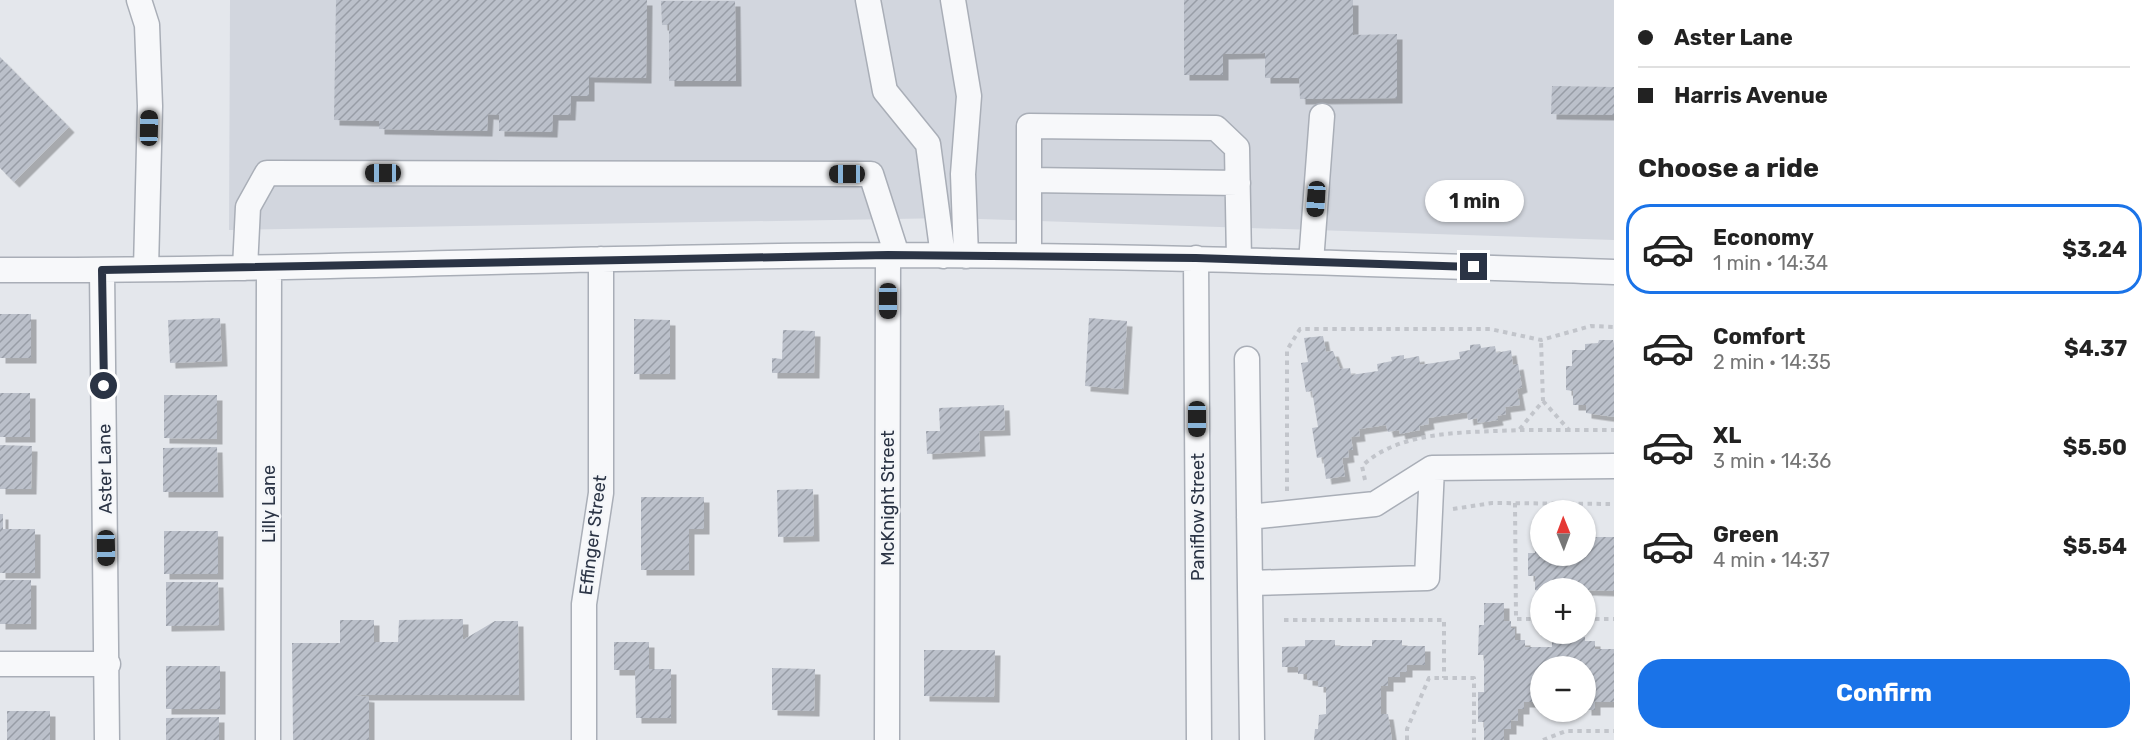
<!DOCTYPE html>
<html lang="en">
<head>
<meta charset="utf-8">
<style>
  :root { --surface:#fff; --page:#f6f6f6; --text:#222; --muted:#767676; --line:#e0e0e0; --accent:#1a73e8 }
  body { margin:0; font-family:Rubik,sans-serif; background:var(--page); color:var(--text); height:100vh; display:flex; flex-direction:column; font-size:22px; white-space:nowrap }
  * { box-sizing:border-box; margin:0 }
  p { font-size:20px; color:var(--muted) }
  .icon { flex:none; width:33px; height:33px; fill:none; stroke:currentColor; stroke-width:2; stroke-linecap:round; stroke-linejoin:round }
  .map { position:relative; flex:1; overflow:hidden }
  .panel { display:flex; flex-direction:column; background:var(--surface); width:540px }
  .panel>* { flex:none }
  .banner { display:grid; align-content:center; height:132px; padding:0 24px; background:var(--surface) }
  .needle { width:39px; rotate:359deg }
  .buttons { position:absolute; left:1530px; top:500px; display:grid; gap:12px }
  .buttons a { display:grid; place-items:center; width:66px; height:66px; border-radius:50%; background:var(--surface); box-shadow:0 2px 4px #0004; font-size:30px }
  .end { position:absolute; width:27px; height:27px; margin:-14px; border:8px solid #2b3445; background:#fff; box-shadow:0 0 0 3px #fff }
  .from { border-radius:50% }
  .bubble { position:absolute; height:42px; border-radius:21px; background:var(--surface); box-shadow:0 2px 4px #0004; font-size:20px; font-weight:700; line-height:42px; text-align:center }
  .car { position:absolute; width:18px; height:36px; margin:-18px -9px; border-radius:8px; box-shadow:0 0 4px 2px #0007; background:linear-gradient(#222 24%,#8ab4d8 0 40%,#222 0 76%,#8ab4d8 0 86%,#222 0) }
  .banner b { display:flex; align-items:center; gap:21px; height:57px; font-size:22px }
  .banner b+b { border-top:2px solid var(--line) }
  .banner i { width:15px; height:15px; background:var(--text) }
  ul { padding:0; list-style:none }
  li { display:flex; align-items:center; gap:18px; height:90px; margin:0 12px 9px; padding:0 12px; border:3px solid transparent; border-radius:24px }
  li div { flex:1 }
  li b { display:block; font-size:22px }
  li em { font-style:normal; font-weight:700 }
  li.selected { border-color:var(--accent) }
  li>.icon { width:54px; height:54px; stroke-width:1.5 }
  h2 { padding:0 24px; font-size:27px; line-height:72px }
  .button { display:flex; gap:12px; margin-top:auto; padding:12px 24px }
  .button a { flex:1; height:69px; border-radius:24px; background:var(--accent); color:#fff; font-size:24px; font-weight:700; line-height:69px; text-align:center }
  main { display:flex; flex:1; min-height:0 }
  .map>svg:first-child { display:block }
  .built { fill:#d2d6de }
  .building { fill:url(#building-hatch); filter:url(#shadow) }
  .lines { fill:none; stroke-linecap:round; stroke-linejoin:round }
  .minor-casing { stroke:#a9aeb7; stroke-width:27 }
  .path { stroke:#c2c5cb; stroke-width:4; stroke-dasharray:4.5 4.5; stroke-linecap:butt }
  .minor { stroke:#f7f8fa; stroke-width:24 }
  .route { stroke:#2b3445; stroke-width:8 }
  .labels { text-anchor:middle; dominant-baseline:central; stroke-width:4.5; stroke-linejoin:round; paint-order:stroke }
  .street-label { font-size:18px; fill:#2b3445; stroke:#f4f6f9 }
</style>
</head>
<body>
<main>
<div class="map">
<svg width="1614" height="740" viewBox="0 0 1614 740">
  <defs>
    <pattern id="building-hatch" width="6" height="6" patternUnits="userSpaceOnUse" patternTransform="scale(1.5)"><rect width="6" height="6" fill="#bbc0ca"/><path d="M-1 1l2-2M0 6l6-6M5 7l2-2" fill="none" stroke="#989da6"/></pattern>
    <filter id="shadow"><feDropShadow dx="5.5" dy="5.5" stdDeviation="0" flood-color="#0004"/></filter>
  </defs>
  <rect width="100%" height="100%" fill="#e4e7ec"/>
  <path class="built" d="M230 0H1614V240L950 218 229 230Z"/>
  <path class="building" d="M336 0H647L646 78 589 77V96H571L570 115H553L552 132 499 131V115L488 114 487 131 379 129V121L334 120Z
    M1184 0H1353V35L1397 34V98L1300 99 1299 78H1265V53L1223 54V75H1184Z
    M661 1H735L736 81H669V25H662Z
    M0 57 69 127 14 182 0 168Z
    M1552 86 1614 87V115L1551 114Z
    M0 314H31V358H0Z
    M220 318 222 361 170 363 168 320Z
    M1089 318 1127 321 1123 389 1085 386Z
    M634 319 670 320V374H634Z
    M783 330 815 331 814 373H772V358L782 359Z
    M1323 336 1326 352 1333 351 1340 369 1350 368 1351 375 1378 371 1377 364 1392 361 1391 357 1404 355V359L1419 356 1420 365 1460 359 1459 352 1470 350V345L1480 344 1481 348 1495 346 1496 353 1511 350 1513 365 1518 364 1522 387 1517 389 1520 405 1505 407 1506 414 1497 416 1498 420 1478 423 1477 418 1468 420 1467 412 1428 418 1429 424 1419 426 1420 430 1400 434 1399 430 1388 432 1386 425 1359 429 1360 436 1351 437 1353 450H1348L1349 457 1342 458 1345 476 1326 479 1323 457 1317 458 1312 428 1318 427 1312 391 1306 392 1301 363 1308 362 1304 338Z
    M1599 340H1613L1614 344V417L1586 413V405H1573V391L1566 390V366H1572V350H1585V344L1598 343Z
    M0 393H30V437H0Z
    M164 395H217V439L164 438Z
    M1004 405 1005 430 979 431 980 451 927 454 926 431H940L939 408Z
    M0 445 32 446 31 489H0Z
    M217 447 218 492H163V448Z
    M813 489 814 536 778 537 777 490Z
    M641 497H704V529H689V570H641Z
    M0 514H3V529H35V573H0Z
    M1586 530H1588V537H1614V591L1586 590V588H1540V591L1535 590V576H1528V553H1535V537H1540V555H1586Z
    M164 531H218V574H164Z
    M0 580H31V624H0Z
    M166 582H218L219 625 166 626Z
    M1484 603H1504V621H1511V628H1515V640H1525V647H1552V640H1564V636L1585 637V641H1595V649H1614V702H1595V710H1586V666H1540V702H1524V709H1518V721L1511 720V729H1504V740H1484V722H1478V692H1484V655H1478L1479 625H1484Z
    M463 619V640L495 621H518L519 695H354L369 697V740H293L292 643H340V620H374V642H398L399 620Z
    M1305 640H1335V646H1372V640H1402V646H1425V665H1407V672H1400V677H1388V686H1381V714H1388L1392 740H1314L1315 729H1318L1319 715 1326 714V687H1318V681L1307 680V674H1298V667H1282V647L1305 646Z
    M614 642H649V669H671V718H636L635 670H614Z
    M924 650H995L994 697 924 696Z
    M166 666H220V709H166Z
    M772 668 815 669 814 711 772 710Z
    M7 711H50V740H7Z
    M219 717V740H166V718Z"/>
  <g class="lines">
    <defs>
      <path id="minor" d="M139 0 147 25 150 106 146 269
        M868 0 885 91 928 144 943 256
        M953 0 969 96 963 174 966 256
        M1029 180 1238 183
        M1029 256V126L1216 128 1237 148 1239 260
        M1196 258 1199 740
        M1311 262 1322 116
        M245 268 248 207 267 173 871 174 897 255
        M0 270C295 271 589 256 884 255 1128 255 1371 264 1614 272
        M102 270 107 740
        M1247 359 1252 740
        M1249 517 1375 504 1432 468 1614 466
        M1250 583 1427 578 1432 468
        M0 664H108
        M268 740 269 268
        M584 740V604L601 493V259
        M887 740 888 255"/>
    </defs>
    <use href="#minor" class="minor-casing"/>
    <path class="path" d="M1543 401 1569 430H1614
      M1520 430H1569
      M1365 480 1362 466C1401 429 1468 433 1519 430L1543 401 1541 340
      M1287 491V350L1300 329H1490L1541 340 1591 326 1614 327
      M1515 503 1516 619H1540
      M1453 509 1492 503 1614 504
      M1586 619H1614
      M1284 620H1444V678
      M1407 740V729L1429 678H1474V740
      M1543 740 1566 731H1614"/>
    <use href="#minor" class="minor"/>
  </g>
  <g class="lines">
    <path class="route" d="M104 386 102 270 888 255 1196 258 1474 267"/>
  </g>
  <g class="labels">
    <g class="street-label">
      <text transform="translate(105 469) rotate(-91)">Aster Lane</text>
      <text transform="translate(888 498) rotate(-90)">McKnight Street</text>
      <text transform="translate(269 504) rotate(-90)">Lilly Lane</text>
      <text transform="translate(1198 517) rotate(-90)">Paniflow Street</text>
      <text transform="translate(593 535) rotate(-83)">Effinger Street</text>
    </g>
  </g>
</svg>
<div class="buttons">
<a><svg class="needle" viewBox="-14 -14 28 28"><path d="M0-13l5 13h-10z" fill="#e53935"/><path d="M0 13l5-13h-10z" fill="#767676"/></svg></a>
<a>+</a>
<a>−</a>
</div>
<i class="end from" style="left:104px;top:386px"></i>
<i class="end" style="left:1474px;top:267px"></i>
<div class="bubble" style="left:1425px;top:180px;width:99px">1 min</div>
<i class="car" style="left:149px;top:128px;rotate:1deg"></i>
<i class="car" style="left:383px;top:173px;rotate:270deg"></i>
<i class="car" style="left:847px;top:174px;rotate:270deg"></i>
<i class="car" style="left:1316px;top:199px;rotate:184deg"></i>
<i class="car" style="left:888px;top:301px;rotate:180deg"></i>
<i class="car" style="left:1197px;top:419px;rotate:180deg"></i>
<i class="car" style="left:106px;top:548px;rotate:179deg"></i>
</div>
<section class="panel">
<div class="banner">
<b><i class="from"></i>Aster Lane</b>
<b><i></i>Harris Avenue</b>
</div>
<h2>Choose a ride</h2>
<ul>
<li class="selected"><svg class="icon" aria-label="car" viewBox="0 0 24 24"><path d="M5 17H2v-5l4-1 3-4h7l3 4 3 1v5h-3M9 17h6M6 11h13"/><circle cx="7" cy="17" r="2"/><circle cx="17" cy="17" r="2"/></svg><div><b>Economy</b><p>1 min · 14:34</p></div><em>$3.24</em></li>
<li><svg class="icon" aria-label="car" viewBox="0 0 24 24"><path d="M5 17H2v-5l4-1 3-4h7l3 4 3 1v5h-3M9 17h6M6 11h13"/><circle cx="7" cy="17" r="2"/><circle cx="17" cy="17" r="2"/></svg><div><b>Comfort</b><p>2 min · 14:35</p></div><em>$4.37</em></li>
<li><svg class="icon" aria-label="car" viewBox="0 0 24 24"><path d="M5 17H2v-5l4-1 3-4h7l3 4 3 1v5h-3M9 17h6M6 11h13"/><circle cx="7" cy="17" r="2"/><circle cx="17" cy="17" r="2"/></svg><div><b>XL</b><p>3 min · 14:36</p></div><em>$5.50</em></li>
<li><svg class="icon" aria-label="car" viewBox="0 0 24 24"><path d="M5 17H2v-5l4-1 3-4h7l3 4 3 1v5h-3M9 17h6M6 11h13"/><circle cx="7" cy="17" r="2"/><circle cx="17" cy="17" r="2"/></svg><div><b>Green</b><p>4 min · 14:37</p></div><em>$5.54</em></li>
</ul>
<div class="button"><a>Confirm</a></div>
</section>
</main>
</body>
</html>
